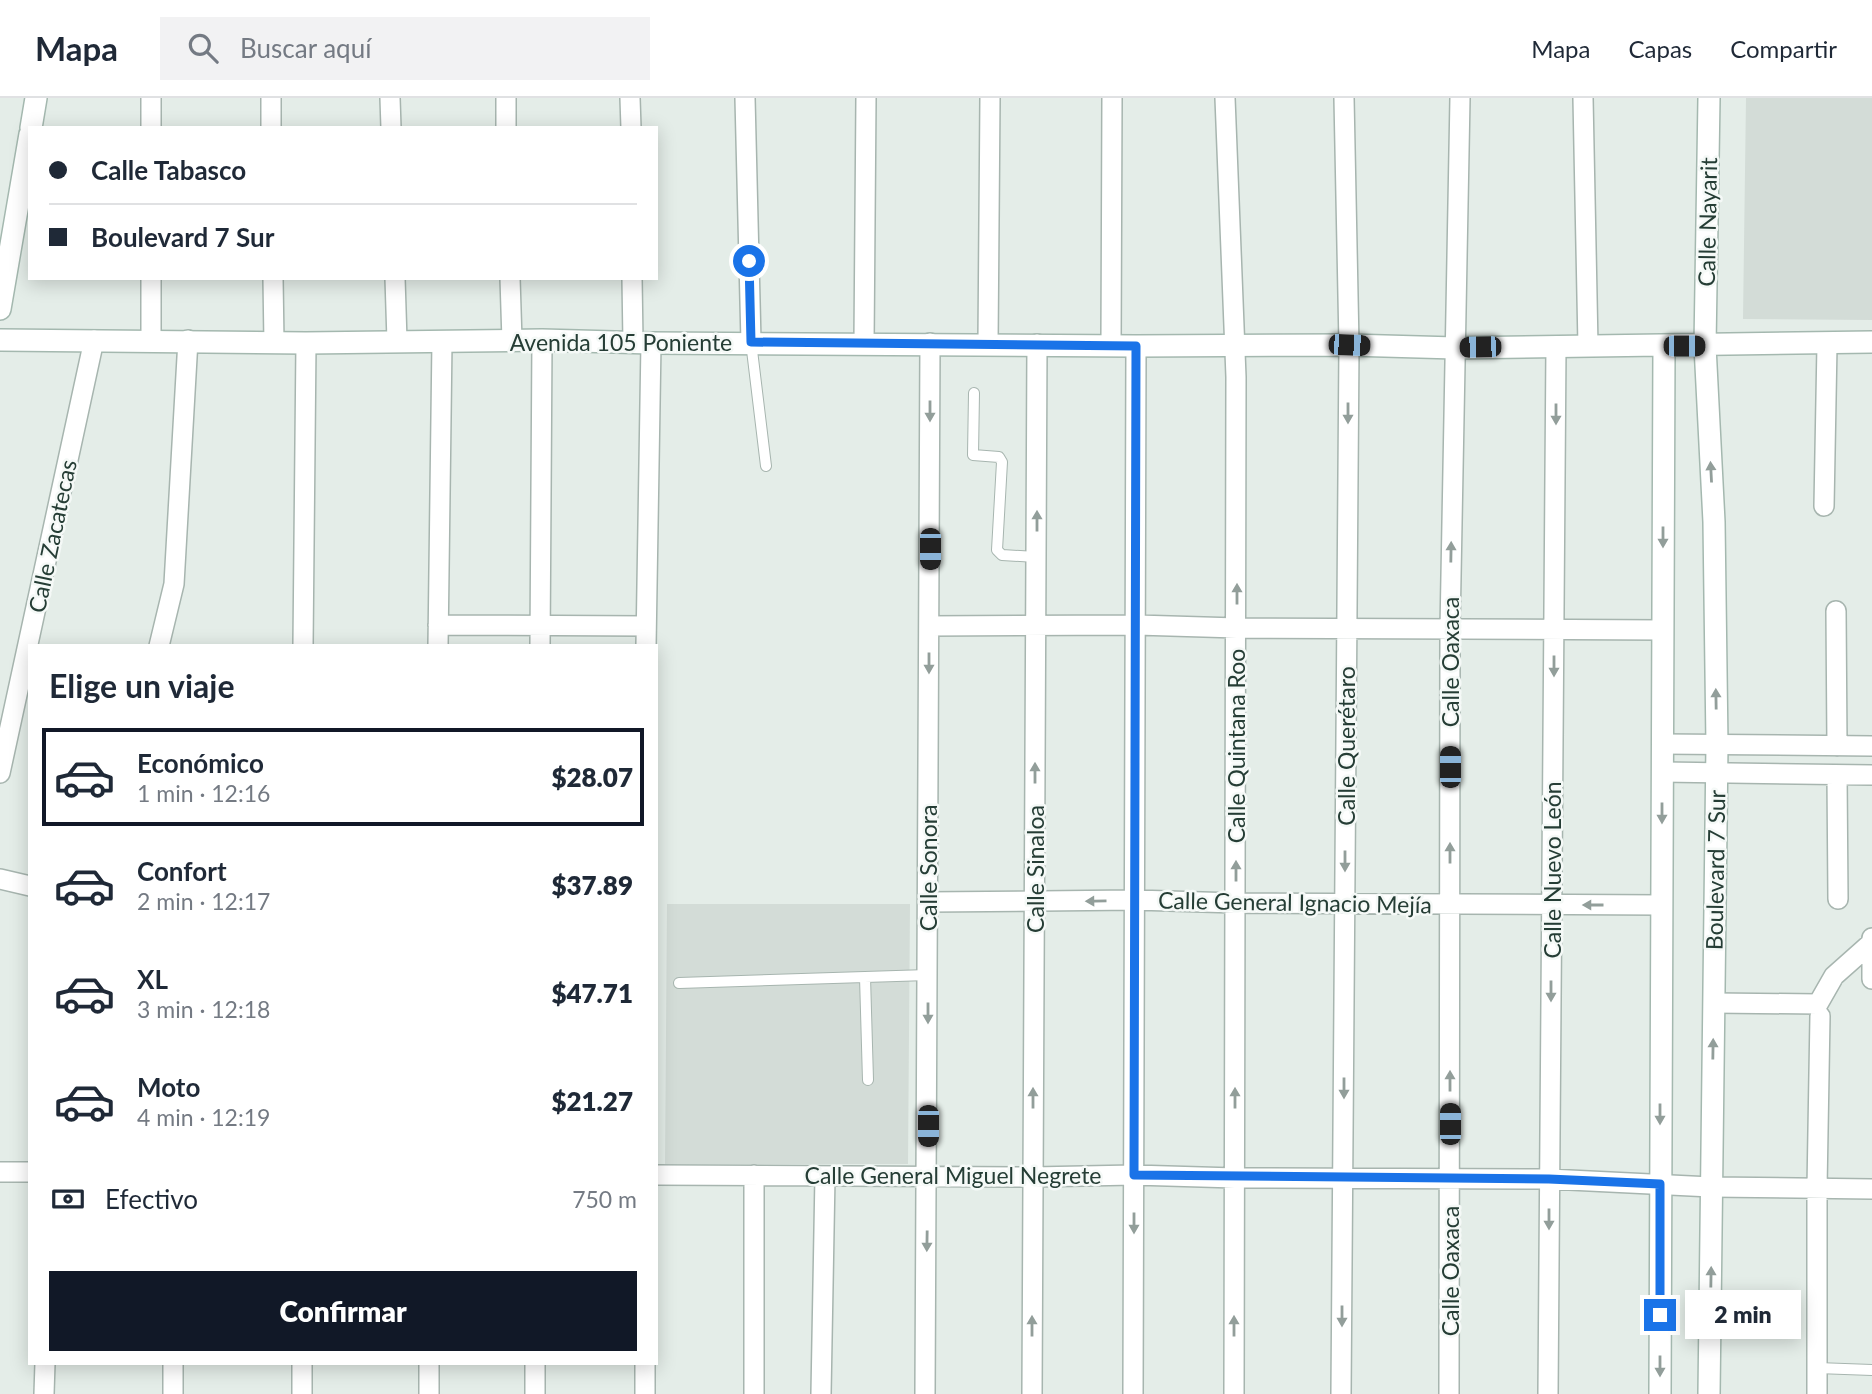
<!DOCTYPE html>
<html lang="es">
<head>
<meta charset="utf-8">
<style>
  :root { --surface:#fff; --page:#f2f2f3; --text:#1f2937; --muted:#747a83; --line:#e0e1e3; --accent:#111827 }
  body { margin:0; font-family:Lato,sans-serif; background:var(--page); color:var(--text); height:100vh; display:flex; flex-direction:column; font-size:26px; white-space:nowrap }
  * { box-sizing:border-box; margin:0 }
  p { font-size:23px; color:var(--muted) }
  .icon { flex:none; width:38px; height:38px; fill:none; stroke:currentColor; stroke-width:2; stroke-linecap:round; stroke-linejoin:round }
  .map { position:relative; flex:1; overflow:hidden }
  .drawer { position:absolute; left:28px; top:546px; width:630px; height:721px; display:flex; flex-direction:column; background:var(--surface); border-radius:0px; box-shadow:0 4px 18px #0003 }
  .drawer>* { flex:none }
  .guide { position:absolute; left:28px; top:28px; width:630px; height:154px; border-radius:0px; box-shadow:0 4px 18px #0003; display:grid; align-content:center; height:154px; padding:0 21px; background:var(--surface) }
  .end { position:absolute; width:32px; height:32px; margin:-16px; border:9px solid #1a73e8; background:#fff; box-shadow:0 0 0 4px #fff }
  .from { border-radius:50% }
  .bubble { position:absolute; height:49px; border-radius:0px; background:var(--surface); box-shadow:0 4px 18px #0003; font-size:23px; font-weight:800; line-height:49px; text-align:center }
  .car { position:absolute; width:21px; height:42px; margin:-21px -10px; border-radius:9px; box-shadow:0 0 5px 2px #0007; background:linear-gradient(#222 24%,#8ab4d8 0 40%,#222 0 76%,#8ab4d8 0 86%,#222 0) }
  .guide b { display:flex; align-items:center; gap:24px; height:66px; font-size:26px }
  .guide b+b { border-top:2px solid var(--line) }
  .guide i { width:18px; height:18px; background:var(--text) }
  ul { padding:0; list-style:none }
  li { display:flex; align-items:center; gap:21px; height:98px; margin:0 14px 10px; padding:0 7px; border:4px solid transparent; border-radius:0px }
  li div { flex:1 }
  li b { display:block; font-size:26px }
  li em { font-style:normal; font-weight:800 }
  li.current { border-color:var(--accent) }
  li>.icon { width:63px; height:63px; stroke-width:1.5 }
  h2 { padding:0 21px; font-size:32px; line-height:84px }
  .pay { display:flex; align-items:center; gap:18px; height:77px; padding:0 21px; font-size:26px }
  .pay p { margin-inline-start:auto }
  .cta { display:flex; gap:14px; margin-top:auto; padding:14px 21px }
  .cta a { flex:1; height:80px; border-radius:0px; background:var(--accent); color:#fff; font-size:28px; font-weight:800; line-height:80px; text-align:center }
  header { display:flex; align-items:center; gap:42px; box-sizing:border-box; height:98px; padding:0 35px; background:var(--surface); border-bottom:2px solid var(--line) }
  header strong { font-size:33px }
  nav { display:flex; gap:38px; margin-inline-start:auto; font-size:24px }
  .search { width:490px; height:63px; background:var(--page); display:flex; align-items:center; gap:18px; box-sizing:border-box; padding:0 24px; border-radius:0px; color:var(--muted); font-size:26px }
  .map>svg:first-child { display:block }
  .built { fill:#d3dcd7 }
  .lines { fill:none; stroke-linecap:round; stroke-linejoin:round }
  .lane-casing { stroke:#a7b5af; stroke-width:12 }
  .street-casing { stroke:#a7b5af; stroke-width:22 }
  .secondary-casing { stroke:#a4b8af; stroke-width:24 }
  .lane { stroke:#fff; stroke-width:10 }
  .street { stroke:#fff; stroke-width:19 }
  .secondary { stroke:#fff; stroke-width:21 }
  .oneway { fill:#929e9a }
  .route { stroke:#1a73e8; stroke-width:9 }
  .labels { text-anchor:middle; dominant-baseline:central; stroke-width:5; stroke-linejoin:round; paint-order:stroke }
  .street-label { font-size:23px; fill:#253d35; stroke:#f5f9f7 }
</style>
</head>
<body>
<header>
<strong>Mapa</strong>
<div class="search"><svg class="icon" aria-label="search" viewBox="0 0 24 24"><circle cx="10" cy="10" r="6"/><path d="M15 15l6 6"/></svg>Buscar aquí</div>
<nav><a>Mapa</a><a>Capas</a><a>Compartir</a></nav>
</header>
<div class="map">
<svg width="1872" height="1296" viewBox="0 0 1872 1296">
  <rect width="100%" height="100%" fill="#e4ede8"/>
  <path class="built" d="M1746 0H1872V222L1743 221Z
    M667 806H910L908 1066H665Z"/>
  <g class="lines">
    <defs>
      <path id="lane" d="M751 244 766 368
        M974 295 973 357 999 359 1002 364 997 452 1002 457 1036 459
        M865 879 868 982
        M679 885 928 877
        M1817 1270 1872 1272"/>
      <path id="street" d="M271 0V30
        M390 0 391 30
        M506 0V30
        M630 0 631 30
        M745 0 751 244
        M1225 0 1236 279 1234 1296
        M1583 0 1588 248
        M151 30V0
        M273 180 274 245
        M395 180 397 243
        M510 180 512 243
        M632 180 633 244
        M151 242V180
        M864 245 866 0
        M988 245 990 0
        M1111 247 1112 0
        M1824 408 1827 247
        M1836 513 1837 648
        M438 527 646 528
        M929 528 1137 527 1237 530 1663 532
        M159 548 174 486 188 242
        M303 548 306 245
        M438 548 442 243
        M540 548 542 242
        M646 548 651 245
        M1662 646 1872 648
        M1662 674 1872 677
        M0 675 94 242
        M1837 677 1838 801
        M0 781 30 788
        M928 804 1135 802 1236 805 1662 807
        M1872 840V881
        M1714 905 1818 906 1834 878 1870 846
        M0 1074H30
        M656 1077 1033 1079 1134 1077 1235 1080 1549 1081 1711 1089 1872 1091
        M754 1077V1296
        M302 1265V1296
        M44 1296 45 1265
        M173 1296V1265
        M429 1296V1265
        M535 1296V1265
        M645 1296V1265
        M821 1296 825 1078
        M925 1296 930 245
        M1032 1296 1037 246
        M1133 1296 1136 248
        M1341 1296 1349 247 1344 0
        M1449 1296 1450 531 1460 0
        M1548 1296 1556 248
        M1817 1296V1090L1820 918"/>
      <path id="secondary" d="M1709 0 1705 248 1714 424 1717 647 1709 1296
        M31 30 36 0
        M0 211 30 36
        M0 242 306 245 542 242 651 245 1136 248 1349 247 1455 250 1872 244
        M1660 1296 1664 248"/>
    </defs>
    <use href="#lane" class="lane-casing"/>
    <use href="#street" class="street-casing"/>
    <use href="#secondary" class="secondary-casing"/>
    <use href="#lane" class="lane"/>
    <use href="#street" class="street"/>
    <use href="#secondary" class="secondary"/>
  </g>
  <defs><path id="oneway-solid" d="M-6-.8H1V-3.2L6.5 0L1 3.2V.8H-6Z" transform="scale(1.75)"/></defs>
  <g class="oneway">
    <use href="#oneway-solid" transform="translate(930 313) rotate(90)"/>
    <use href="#oneway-solid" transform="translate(1348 315) rotate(90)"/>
    <use href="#oneway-solid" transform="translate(1556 316) rotate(90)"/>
    <use href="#oneway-solid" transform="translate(1711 374) rotate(-93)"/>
    <use href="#oneway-solid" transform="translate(1037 423) rotate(-90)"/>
    <use href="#oneway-solid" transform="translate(1663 439) rotate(90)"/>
    <use href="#oneway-solid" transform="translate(1451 454) rotate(-89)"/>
    <use href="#oneway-solid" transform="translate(1237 496) rotate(-90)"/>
    <use href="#oneway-solid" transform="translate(929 565) rotate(90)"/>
    <use href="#oneway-solid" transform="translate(1554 568) rotate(90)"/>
    <use href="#oneway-solid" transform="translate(1716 601) rotate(-91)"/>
    <use href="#oneway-solid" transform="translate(1035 675) rotate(-90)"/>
    <use href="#oneway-solid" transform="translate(1662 715) rotate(90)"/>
    <use href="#oneway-solid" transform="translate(1450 755) rotate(-90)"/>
    <use href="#oneway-solid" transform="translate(1345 763) rotate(90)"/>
    <use href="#oneway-solid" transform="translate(1236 773) rotate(-90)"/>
    <use href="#oneway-solid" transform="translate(1096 803) rotate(179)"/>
    <use href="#oneway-solid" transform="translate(1593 807) rotate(-180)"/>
    <use href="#oneway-solid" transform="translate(1551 893) rotate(90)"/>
    <use href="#oneway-solid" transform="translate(928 915) rotate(90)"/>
    <use href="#oneway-solid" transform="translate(1713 951) rotate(-89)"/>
    <use href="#oneway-solid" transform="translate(1450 983) rotate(-90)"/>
    <use href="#oneway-solid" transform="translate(1344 990) rotate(90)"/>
    <use href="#oneway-solid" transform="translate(1033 1000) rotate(-90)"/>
    <use href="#oneway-solid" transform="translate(1235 1000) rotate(-90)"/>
    <use href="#oneway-solid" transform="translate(1660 1016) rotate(90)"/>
    <use href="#oneway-solid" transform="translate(1549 1121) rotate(90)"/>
    <use href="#oneway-solid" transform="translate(1134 1125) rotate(90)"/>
    <use href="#oneway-solid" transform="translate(927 1143) rotate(91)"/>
    <use href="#oneway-solid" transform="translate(1711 1179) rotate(-89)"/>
    <use href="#oneway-solid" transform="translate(1342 1218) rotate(90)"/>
    <use href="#oneway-solid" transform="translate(1032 1228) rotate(-90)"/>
    <use href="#oneway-solid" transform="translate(1234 1228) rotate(-90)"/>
    <use href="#oneway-solid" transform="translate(1660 1268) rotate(90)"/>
  </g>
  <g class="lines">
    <path class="route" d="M749 163 751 244 1136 248 1134 1077 1549 1081 1660 1086V1217"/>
  </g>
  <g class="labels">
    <g class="street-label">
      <text transform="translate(1707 124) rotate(-89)">Calle Nayarit</text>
      <text x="621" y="244">Avenida 105 Poniente</text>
      <text transform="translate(52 438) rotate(-78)">Calle Zacatecas</text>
      <text transform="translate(1450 564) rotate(-90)">Calle Oaxaca</text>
      <text transform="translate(1236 648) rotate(-90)">Calle Quintana Roo</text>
      <text transform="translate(1346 648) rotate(-90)">Calle Querétaro</text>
      <text transform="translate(928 770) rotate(-90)">Calle Sonora</text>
      <text transform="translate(1035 771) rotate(-90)">Calle Sinaloa</text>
      <text transform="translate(1552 772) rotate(-90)">Calle Nuevo León</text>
      <text transform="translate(1715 772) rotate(-89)">Boulevard 7 Sur</text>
      <text transform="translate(1295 804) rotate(1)">Calle General Ignacio Mejía</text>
      <text x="953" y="1077">Calle General Miguel Negrete</text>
      <text transform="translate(1450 1173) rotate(-90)">Calle Oaxaca</text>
    </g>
  </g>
</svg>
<i class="end from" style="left:749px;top:163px"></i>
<i class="end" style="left:1660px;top:1217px"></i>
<div class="bubble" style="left:1685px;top:1192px;width:116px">2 min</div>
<i class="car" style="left:1349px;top:247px;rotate:92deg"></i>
<i class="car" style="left:1684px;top:248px;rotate:90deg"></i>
<i class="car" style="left:1480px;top:249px;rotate:269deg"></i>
<i class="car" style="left:930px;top:451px;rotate:180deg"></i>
<i class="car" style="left:1450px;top:669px;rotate:0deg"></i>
<i class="car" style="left:1450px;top:1026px;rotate:0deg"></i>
<i class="car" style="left:928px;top:1028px;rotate:180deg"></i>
<div class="guide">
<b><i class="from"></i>Calle Tabasco</b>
<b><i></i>Boulevard 7 Sur</b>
</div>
<section class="drawer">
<h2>Elige un viaje</h2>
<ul>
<li class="current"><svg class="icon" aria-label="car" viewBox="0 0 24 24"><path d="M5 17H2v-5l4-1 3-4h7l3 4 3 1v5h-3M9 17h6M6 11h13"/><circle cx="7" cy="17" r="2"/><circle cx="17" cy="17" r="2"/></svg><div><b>Económico</b><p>1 min · 12:16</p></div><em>$28.07</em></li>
<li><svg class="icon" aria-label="car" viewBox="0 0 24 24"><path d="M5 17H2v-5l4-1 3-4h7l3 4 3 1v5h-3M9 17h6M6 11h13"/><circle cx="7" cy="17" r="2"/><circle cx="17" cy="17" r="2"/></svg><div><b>Confort</b><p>2 min · 12:17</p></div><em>$37.89</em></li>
<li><svg class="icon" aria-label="car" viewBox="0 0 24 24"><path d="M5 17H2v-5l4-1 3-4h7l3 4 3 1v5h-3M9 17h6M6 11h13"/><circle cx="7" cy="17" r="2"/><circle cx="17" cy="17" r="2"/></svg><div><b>XL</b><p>3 min · 12:18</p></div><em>$47.71</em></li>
<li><svg class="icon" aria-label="car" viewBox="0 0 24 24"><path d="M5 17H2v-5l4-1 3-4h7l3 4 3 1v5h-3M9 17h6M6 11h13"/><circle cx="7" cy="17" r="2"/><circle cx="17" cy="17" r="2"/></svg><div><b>Moto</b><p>4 min · 12:19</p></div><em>$21.27</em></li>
</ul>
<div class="pay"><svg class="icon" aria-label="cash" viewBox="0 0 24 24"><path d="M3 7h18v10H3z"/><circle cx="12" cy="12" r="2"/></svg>Efectivo<p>750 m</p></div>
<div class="cta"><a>Confirmar</a></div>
</section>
</div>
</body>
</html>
